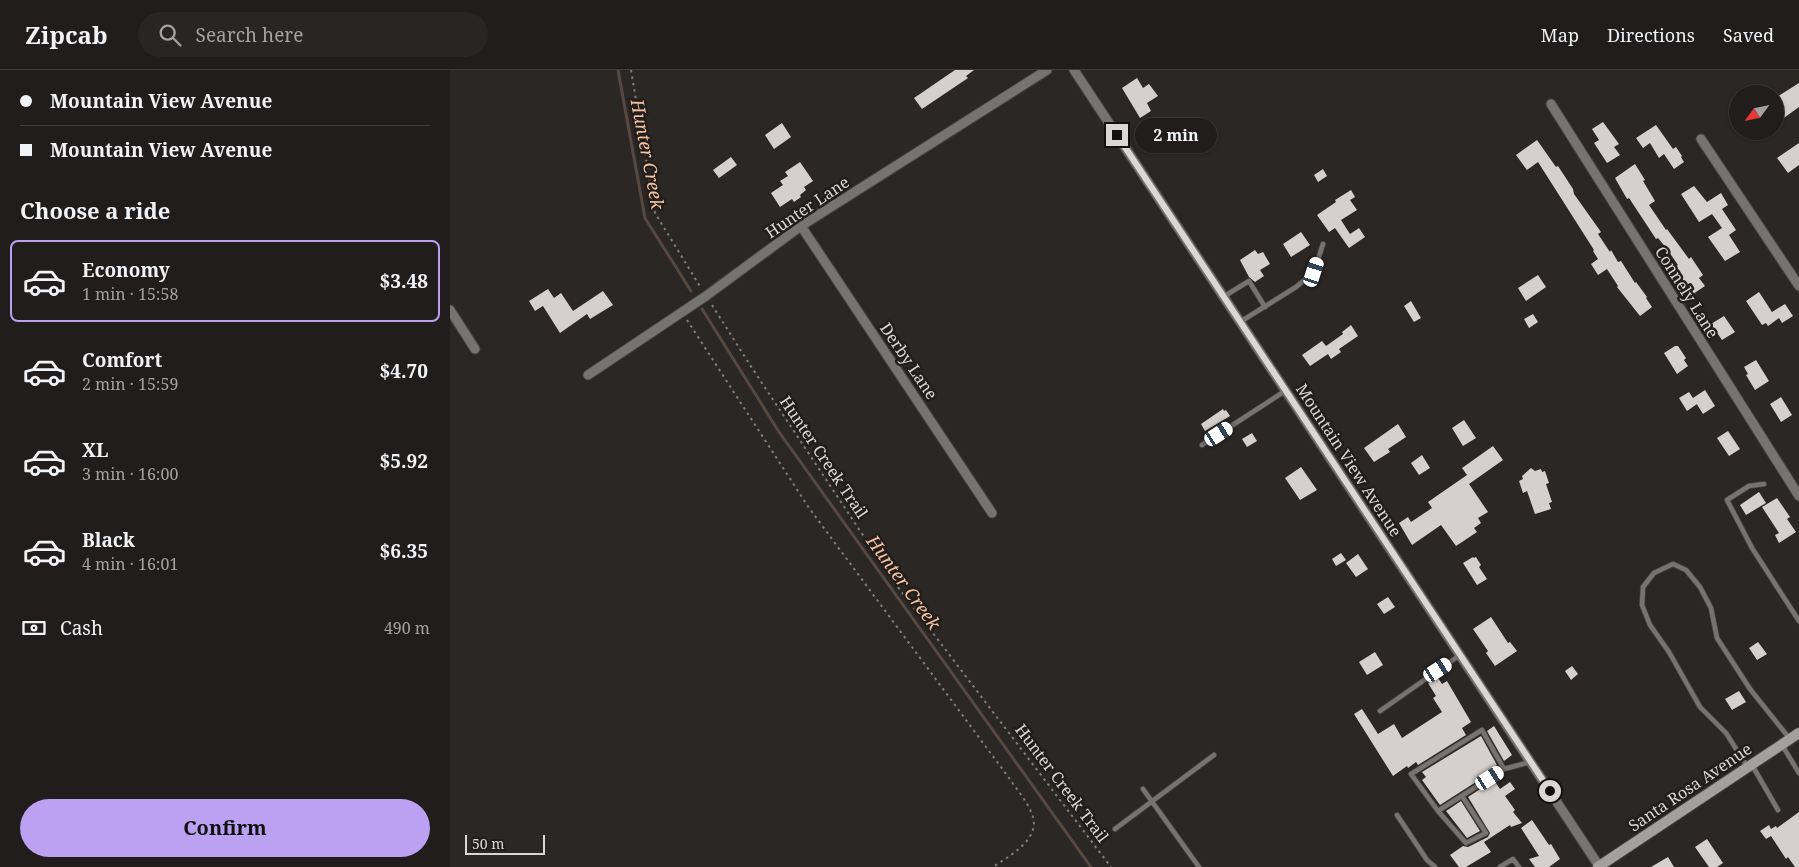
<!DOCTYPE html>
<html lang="en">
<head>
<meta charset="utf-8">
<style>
  :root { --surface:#201d1c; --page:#282625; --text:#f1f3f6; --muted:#a2a2a3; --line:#3d3b3b; --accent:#bca0f2 }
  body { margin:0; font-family:"Noto Serif",serif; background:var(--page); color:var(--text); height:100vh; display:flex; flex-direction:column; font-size:19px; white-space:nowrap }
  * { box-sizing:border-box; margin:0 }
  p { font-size:16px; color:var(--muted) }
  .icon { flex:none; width:28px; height:28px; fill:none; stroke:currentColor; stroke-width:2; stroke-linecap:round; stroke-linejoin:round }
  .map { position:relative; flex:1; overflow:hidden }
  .details { display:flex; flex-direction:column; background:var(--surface); width:450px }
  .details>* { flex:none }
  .guide { display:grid; align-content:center; height:110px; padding:0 20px; background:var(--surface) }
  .needle { width:32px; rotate:237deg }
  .controls { position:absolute; left:1279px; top:15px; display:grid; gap:10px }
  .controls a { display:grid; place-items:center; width:55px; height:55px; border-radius:50%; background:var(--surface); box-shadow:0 1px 4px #0004,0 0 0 1px var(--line); font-size:25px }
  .scale { position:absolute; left:15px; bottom:12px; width:80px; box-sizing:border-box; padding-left:5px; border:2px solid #dad7d6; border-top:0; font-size:14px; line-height:18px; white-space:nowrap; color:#dad7d6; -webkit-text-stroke:4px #211e1b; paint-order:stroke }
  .end { position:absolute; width:22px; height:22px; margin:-11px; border:6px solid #dad7d6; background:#111; box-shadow:0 0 0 2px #111 }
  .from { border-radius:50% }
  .bubble { position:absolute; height:35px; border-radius:18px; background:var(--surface); box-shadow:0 1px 4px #0004,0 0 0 1px var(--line); font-size:16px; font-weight:700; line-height:35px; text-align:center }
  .car { position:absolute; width:15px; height:30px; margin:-15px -8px; border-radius:6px; box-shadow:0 0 4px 1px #0007; background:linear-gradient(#fff 24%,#345 0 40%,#fff 0 76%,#345 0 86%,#fff 0) }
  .guide b { display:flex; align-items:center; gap:18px; height:48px; font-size:19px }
  .guide b+b { border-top:1px solid var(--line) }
  .guide i { width:12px; height:12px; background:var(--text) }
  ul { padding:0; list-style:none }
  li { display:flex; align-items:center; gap:15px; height:82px; margin:0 10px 8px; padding:0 10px; border:2px solid transparent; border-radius:8px }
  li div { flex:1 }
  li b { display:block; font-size:19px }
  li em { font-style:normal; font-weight:700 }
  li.selected { border-color:var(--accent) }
  li>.icon { width:45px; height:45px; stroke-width:1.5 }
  h2 { padding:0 20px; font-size:22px; line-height:60px }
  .pay { display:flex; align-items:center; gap:12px; height:55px; padding:0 20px; font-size:19px }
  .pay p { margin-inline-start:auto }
  .action { display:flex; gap:10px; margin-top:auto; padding:10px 20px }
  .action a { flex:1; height:58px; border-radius:30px; background:var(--accent); color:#111; font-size:20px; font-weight:700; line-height:58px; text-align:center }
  header { display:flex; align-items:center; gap:30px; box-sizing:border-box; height:70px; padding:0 25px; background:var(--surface); border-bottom:1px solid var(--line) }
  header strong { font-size:24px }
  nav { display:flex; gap:28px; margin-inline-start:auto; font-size:18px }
  .search { width:350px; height:45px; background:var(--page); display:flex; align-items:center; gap:12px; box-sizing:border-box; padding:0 18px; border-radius:28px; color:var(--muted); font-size:19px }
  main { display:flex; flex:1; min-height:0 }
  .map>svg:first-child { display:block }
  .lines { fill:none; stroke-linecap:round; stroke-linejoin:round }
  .stream { stroke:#584841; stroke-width:3 }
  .building { fill:#d5d0cd }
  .lane-casing { stroke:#474341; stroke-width:6 }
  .street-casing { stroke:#474341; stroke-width:11 }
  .secondary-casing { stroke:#474341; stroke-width:12 }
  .path { stroke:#817d7c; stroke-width:2; stroke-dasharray:2.5 4; stroke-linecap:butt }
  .lane { stroke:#767473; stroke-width:4.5 }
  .street { stroke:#767473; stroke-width:9 }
  .secondary { stroke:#a3a09e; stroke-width:10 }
  .route { stroke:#dad7d6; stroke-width:6 }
  .labels { text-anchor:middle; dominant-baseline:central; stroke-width:5; stroke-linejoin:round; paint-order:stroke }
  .street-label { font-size:16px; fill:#dad7d6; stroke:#211e1b }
  .water-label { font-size:18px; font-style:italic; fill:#f6c1a1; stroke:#211e1b }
</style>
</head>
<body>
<header>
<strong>Zipcab</strong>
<div class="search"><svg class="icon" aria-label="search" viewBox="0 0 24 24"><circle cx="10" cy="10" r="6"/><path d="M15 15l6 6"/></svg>Search here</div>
<nav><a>Map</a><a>Directions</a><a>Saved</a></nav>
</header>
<main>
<section class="details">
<div class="guide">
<b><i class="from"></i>Mountain View Avenue</b>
<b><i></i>Mountain View Avenue</b>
</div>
<h2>Choose a ride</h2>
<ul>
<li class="selected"><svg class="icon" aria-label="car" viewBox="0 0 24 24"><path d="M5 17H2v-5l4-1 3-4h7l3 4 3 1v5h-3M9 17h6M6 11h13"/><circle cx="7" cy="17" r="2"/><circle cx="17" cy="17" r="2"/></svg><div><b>Economy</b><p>1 min · 15:58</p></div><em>$3.48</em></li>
<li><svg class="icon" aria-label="car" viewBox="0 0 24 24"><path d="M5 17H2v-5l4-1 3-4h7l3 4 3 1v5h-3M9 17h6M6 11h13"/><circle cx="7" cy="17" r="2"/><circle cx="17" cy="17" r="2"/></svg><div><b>Comfort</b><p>2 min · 15:59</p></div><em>$4.70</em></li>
<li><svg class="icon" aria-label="car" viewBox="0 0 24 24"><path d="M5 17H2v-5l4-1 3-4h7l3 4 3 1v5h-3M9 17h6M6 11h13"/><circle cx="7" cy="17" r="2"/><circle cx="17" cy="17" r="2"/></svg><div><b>XL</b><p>3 min · 16:00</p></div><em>$5.92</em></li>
<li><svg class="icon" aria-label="car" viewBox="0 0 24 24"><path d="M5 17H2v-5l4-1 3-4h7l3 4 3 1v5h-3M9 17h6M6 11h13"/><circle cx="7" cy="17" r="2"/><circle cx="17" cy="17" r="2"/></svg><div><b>Black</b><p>4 min · 16:01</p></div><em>$6.35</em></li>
</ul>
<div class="pay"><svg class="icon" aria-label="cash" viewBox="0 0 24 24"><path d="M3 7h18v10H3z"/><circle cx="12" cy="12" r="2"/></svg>Cash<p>490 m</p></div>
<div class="action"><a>Confirm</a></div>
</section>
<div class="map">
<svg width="1349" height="797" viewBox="0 0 1349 797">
  <rect width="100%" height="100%" fill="#2b2725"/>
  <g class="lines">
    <path class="stream" d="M168 0 195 148 241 221
      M252 239 329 362 641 797"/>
  </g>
  <path class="building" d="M505 0H524L516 6 518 8 472 39 464 28Z
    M687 8 693 18 699 14 708 26 697 33 701 41 690 48 672 18Z
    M1349 13V37L1331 50 1325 42V28Z
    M1153 52 1169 74 1164 77 1170 85 1157 93 1144 73 1149 70 1142 59Z
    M332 53 341 67 324 79 315 65Z
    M1206 55 1223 79 1226 77 1232 86 1231 87 1234 92 1224 99 1214 84 1209 88 1200 73 1193 78 1186 68Z
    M1087 70 1106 97 1108 96 1123 119 1124 124 1151 162 1148 164 1160 182 1161 180 1168 192 1171 191 1185 213 1186 212 1197 227 1196 228 1202 237 1190 246 1167 217 1168 216 1157 199 1148 205 1141 194 1148 189 1143 181 1144 180 1088 92 1077 100 1066 85Z
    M1349 73V95L1338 103 1327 88Z
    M281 87 287 95 269 108 263 100Z
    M350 92 363 111 354 117 356 120 350 125 351 127 344 132 342 129 330 137 321 123 333 115 330 111 338 106 335 102Z
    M1185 94 1195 110 1193 111 1205 131 1199 135 1216 160 1217 159 1239 189 1241 187 1253 205 1249 208 1255 216 1243 224 1229 205 1226 196 1228 195 1217 179 1208 168 1206 169 1179 128 1177 129 1165 108Z
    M873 99 877 106 868 112 864 105Z
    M1244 116 1257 132 1271 123 1278 135 1272 139 1286 160 1279 165 1290 182 1275 191 1258 167 1272 158 1262 144 1249 152 1231 124Z
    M901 120 905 127 900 130 907 140 891 150 900 164 909 158 915 167 899 178 885 158 879 162 867 145 886 132 885 130Z
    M851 162 860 175 841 187 833 174Z
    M805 180 808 184 813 182 820 194 810 200 814 206 805 212 799 207 790 190Z
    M1088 205 1096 217 1076 231 1068 218Z
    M98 219 104 228 111 223 123 241 153 221 163 235 140 249 137 244 110 263 93 236 85 241 79 231Z
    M1309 222 1322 242 1335 234 1343 246 1332 253 1329 248 1318 256 1316 253 1312 255 1296 231Z
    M961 231 971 248 964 252 954 236Z
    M1083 244 1088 252 1079 258 1074 249Z
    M1274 246 1285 262 1272 270 1261 254Z
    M901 255 908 266 889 279 891 282 881 289 878 284 860 296 852 285 872 271 876 276 893 264 892 262Z
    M1225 276H1228L1236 288 1234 290 1238 296 1227 304 1214 283Z
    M1306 290 1319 311 1305 320 1296 305 1298 304 1294 297Z
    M1255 320 1265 336 1253 344 1243 328Z
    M1239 322 1247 334 1237 341 1229 328Z
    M1331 327 1342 345 1331 352 1320 334Z
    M773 339 774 341 776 340 780 346 755 361 751 354Z
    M1014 350 1026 368 1013 376 1002 358Z
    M948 354 956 367 938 379 940 382 924 392 914 378Z
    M1278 361 1290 379 1279 386 1267 368Z
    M802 363 807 371 797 377 792 369Z
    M1043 376 1053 390 1019 414 1038 442 1028 448 1031 453 1024 458 1027 462 1006 476 991 455 962 475 949 453 958 447 961 452 982 438 978 432 1017 405 1012 398Z
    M972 385 980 398 969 405 961 393Z
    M851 397 867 420 850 430 835 408Z
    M1081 398 1085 401 1091 399 1092 402 1095 401 1099 413 1096 414 1102 432 1099 433 1101 439 1085 444 1077 421 1073 423 1069 411 1073 409 1072 406Z
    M1309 422 1316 433 1296 445 1290 435Z
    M1327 428 1340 447 1337 449 1346 462 1329 473 1325 465 1329 463 1312 437Z
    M891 483 896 490 886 496 882 489Z
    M908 484 918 499 906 507 896 493Z
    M1023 487 1024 488 1026 487 1031 495 1029 497 1037 509 1027 515 1013 493Z
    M938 527 945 537 934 544 927 534Z
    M1041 547 1058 573 1060 572 1067 581 1045 596 1036 583 1038 581 1023 559Z
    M1308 572 1317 584 1307 590 1299 578Z
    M925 582 933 595 917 605 909 592Z
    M1122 596 1128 604 1121 610 1115 601Z
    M988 608 992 614 997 611 1021 652 1012 658 1016 665 968 695 966 692 958 698 957 696 943 706 904 644 912 639 928 664 944 654 952 668 992 642 983 628 986 626 978 613Z
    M1289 621 1296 632 1282 640 1275 629Z
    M1044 656 1062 685 1054 691 1037 661Z
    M1031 666 1047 695 1039 701 1040 703 990 735 972 710 976 707 972 702Z
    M1044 710 1050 719 1060 712 1065 719 1055 726 1065 740 1063 742 1072 753 1061 757 1060 755 1034 772 1041 782 1016 797H1009L1000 785 1013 776 1018 777 1038 767 1040 763 1018 727Z
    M1011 731 1030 761 1017 768 996 741Z
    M1349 742V797H1345L1338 787 1336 789 1321 766 1316 769 1310 761 1319 755 1321 759 1326 756 1327 758Z
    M1082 750 1099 775 1101 774 1110 789 1099 797H1085L1079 789 1089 786 1071 758Z
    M1257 769 1273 793 1267 797H1259L1245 777Z
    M1218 787 1224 797H1201Z"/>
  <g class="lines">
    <defs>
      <path id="lane" d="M773 227 799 211 815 237
        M790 252 846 217 864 202 873 174
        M752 375 835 321
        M1314 414 1299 416 1277 430 1302 478 1349 551
        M930 641 1010 585
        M1332 675 1349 703
        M1302 695 1328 740
        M1297 696 1276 663 1250 637 1219 582 1200 555 1192 535 1193 517 1204 503 1223 494 1236 500 1250 517 1261 538 1267 568 1300 619 1340 669
        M1054 699 1032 660 961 704 988 741 1054 699 1080 692
        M693 719 749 797
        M988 741 1016 773 1036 763 1012 726
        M947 745 977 790 985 797
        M665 759 764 685
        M1050 797 1063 789 1069 797"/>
      <path id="street" d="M624 0 1149 796
        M1101 34 1349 426
        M1251 69 1349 216
        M351 156 542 443
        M0 240 25 279
        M138 305 256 226 351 156 597 0"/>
      <path id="secondary" d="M1148 797 1349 663"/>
    </defs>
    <use href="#lane" class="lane-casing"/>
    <use href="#street" class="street-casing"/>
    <use href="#secondary" class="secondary-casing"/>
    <path class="path" d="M181 0 205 143 251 218
      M262 235 300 295 444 512 661 797
      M237 250 359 438 559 708C567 720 577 731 582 744 592 769 559 786 543 797"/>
    <use href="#lane" class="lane"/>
    <use href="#street" class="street"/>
    <use href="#secondary" class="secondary"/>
  </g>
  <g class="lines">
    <path class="route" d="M667 65 1100 721"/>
  </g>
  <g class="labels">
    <g class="street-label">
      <text transform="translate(357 137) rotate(-34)">Hunter Lane</text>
      <text transform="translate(1237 222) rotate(58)">Connely Lane</text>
      <text transform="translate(459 291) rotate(56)">Derby Lane</text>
      <text transform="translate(374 387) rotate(56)">Hunter Creek Trail</text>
      <text transform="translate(899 390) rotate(57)">Mountain View Avenue</text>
      <text transform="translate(612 713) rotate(53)">Hunter Creek Trail</text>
      <text transform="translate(1240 717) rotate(-34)">Santa Rosa Avenue</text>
    </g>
    <g class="water-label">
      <text transform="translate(198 84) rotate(79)">Hunter Creek</text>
      <text transform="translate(454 512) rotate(54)">Hunter Creek</text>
    </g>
  </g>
</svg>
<div class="controls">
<a><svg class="needle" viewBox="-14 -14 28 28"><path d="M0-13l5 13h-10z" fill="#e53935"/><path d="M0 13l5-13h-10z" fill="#a2a2a3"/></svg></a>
</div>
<div class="scale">50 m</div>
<i class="end from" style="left:1100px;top:721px"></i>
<i class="end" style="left:667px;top:65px"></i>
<div class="bubble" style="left:685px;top:48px;width:82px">2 min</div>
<i class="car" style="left:864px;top:202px;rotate:18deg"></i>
<i class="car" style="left:769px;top:364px;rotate:57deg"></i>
<i class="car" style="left:988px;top:600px;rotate:57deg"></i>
<i class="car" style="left:1040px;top:708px;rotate:58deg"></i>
</div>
</main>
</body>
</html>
